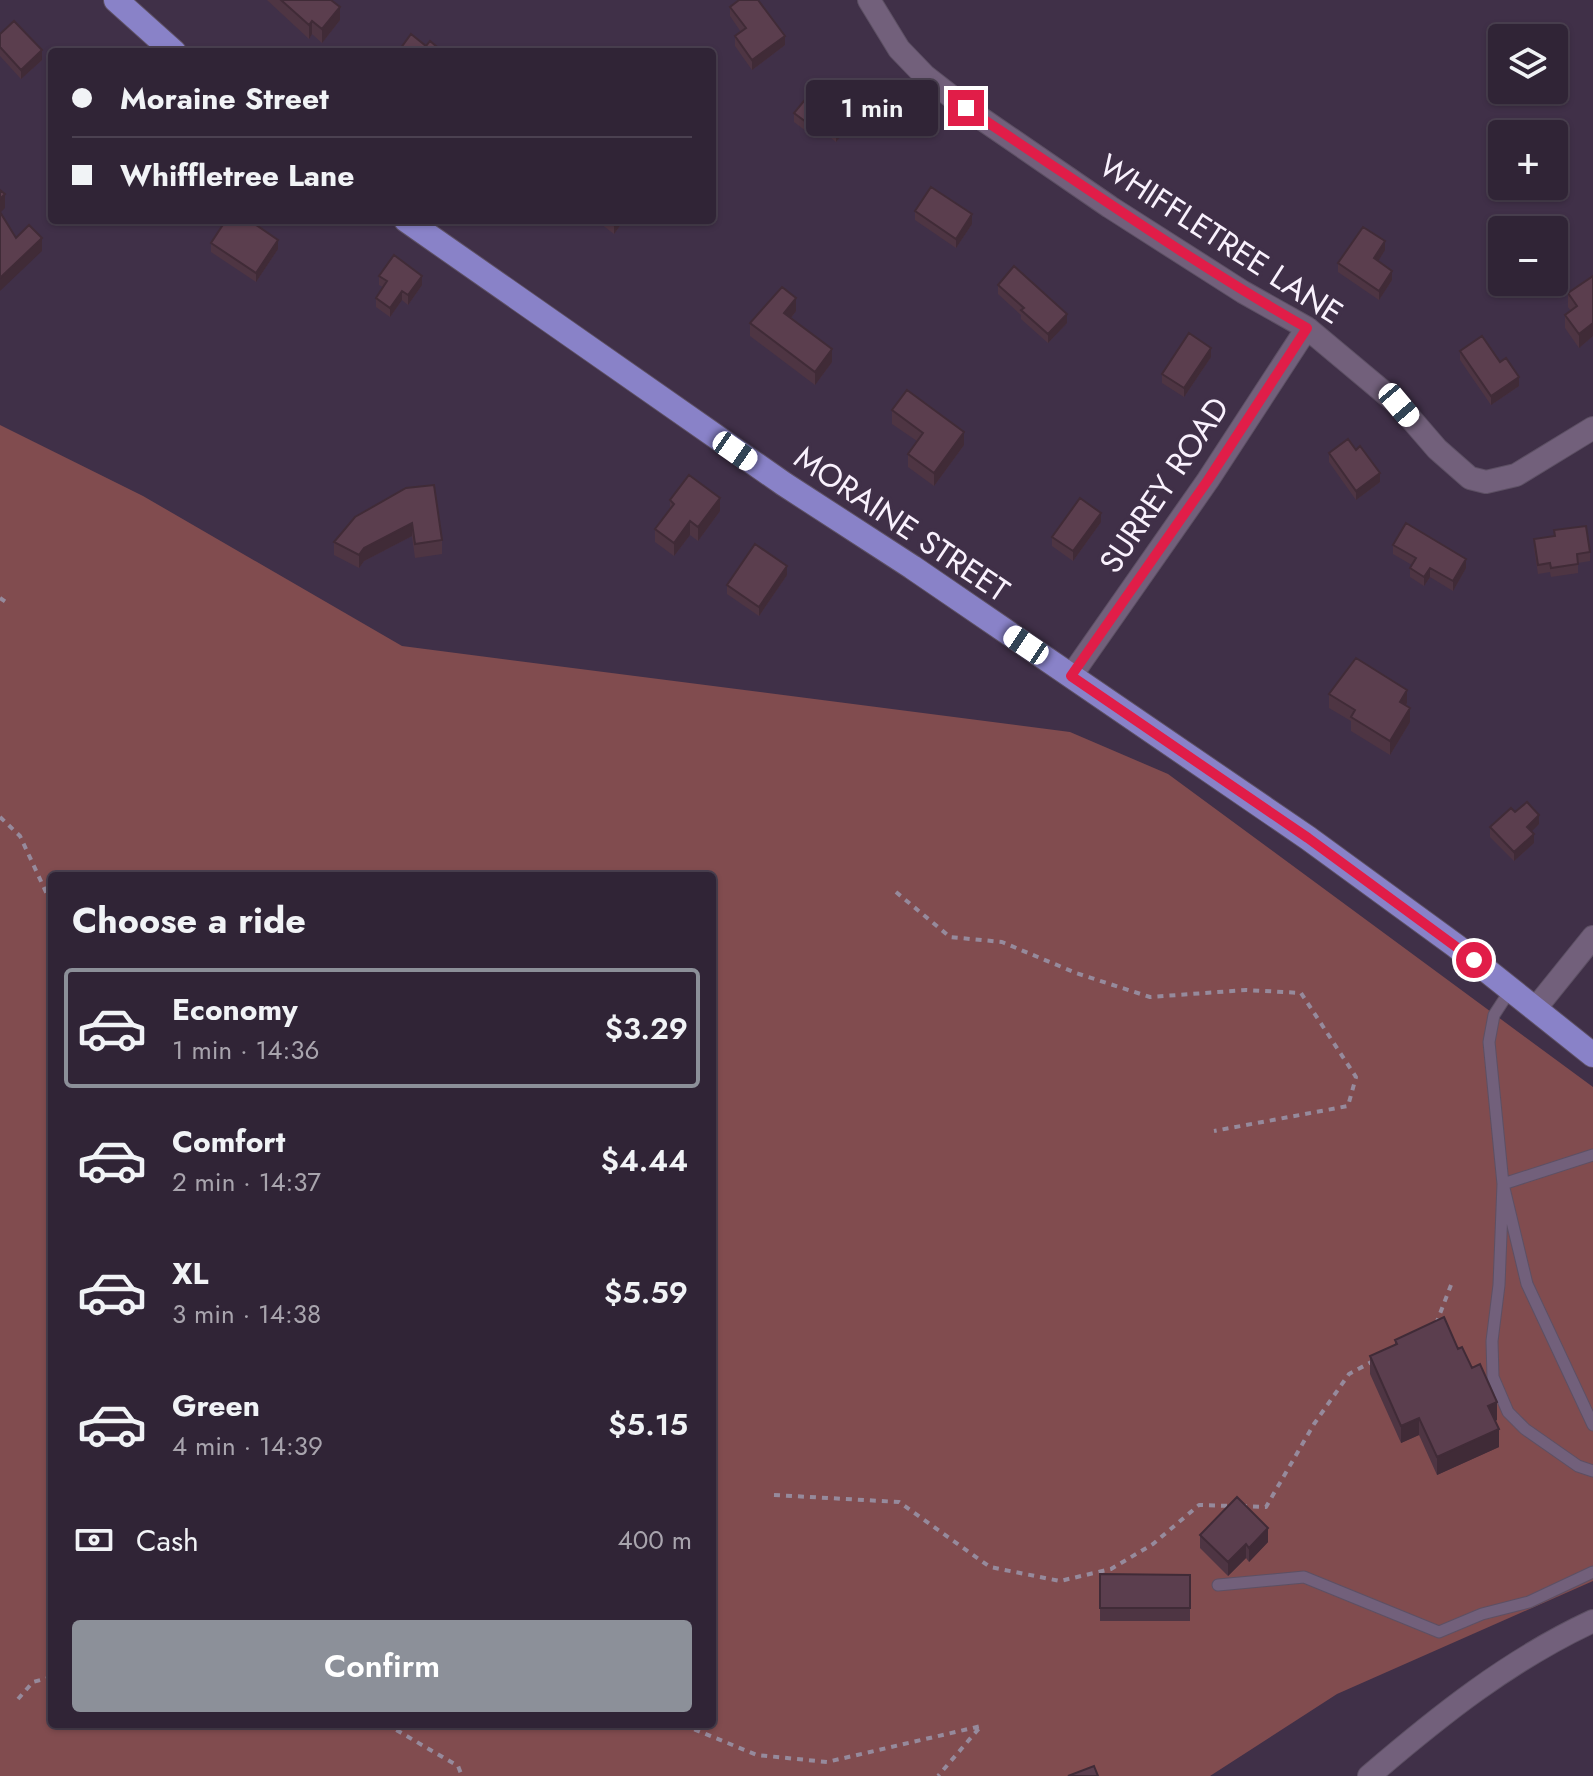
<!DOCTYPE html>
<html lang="en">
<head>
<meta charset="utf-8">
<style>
  :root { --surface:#302436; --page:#382c3e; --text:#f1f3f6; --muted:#a8a4ad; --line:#4b4151; --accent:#8c9099 }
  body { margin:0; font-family:Jost,sans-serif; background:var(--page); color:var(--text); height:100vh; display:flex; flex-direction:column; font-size:30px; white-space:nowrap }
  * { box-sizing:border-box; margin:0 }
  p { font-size:26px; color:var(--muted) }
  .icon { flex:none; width:44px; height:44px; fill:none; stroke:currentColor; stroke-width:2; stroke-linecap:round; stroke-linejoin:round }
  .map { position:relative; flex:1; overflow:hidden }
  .side { position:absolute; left:48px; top:872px; width:668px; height:856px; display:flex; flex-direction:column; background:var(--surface); border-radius:8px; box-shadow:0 2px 6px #0004,0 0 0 2px var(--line) }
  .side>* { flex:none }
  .banner { position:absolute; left:48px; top:48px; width:668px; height:176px; border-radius:8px; box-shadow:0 2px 6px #0004,0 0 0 2px var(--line); display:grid; align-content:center; height:176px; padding:0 24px; background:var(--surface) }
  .fabs { position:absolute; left:1488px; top:24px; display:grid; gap:16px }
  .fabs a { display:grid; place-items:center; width:80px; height:80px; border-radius:8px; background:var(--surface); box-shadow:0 2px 6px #0004,0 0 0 2px var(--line); font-size:40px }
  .end { position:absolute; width:36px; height:36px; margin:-18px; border:10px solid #e11d48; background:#fff; box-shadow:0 0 0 4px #fff }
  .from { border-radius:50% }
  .bubble { position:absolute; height:56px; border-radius:8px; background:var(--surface); box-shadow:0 2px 6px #0004,0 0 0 2px var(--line); font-size:26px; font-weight:600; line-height:56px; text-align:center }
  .car { position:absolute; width:24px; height:48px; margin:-24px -12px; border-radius:10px; box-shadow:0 0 6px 2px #0007; background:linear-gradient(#fff 24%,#345 0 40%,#fff 0 76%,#345 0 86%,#fff 0) }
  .banner b { display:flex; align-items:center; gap:28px; height:76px; font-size:30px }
  .banner b+b { border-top:2px solid var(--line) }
  .banner i { width:20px; height:20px; background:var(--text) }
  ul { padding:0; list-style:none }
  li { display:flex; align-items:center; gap:24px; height:120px; margin:0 16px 12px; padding:0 8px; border:4px solid transparent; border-radius:8px }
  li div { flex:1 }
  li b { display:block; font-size:30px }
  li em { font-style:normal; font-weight:600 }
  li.selected { border-color:var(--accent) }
  li>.icon { width:72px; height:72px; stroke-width:1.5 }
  h2 { padding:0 24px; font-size:36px; line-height:96px }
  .pay { display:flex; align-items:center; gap:20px; height:88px; padding:0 24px; font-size:30px }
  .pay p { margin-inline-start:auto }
  .action { display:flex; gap:16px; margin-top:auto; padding:16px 24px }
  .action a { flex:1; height:92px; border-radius:8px; background:var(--accent); color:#fff; font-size:32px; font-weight:600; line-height:92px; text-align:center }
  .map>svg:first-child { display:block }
  .green { fill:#814c4f; fill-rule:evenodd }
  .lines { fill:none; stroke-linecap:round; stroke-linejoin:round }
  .lane-casing { stroke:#5d5064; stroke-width:13 }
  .street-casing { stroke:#5d5064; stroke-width:24 }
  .primary-casing { stroke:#5d5064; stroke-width:26 }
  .path { stroke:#968a9c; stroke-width:4; stroke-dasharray:6 6; stroke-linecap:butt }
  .lane { stroke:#72607b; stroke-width:11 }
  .street { stroke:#72607b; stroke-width:22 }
  .primary { stroke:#8982c8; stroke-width:24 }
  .wall { fill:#4e3543 }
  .shaded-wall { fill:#402b37 }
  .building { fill:#5b3e4e; stroke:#402b37; stroke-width:2 }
  .route { stroke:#e11d48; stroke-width:10 }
  .labels { text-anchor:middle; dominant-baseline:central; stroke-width:7; stroke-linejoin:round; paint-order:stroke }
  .street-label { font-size:32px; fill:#f9f1fd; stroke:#403048 }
</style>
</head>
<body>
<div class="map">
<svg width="1593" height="1776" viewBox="0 0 1593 1776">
  <rect width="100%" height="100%" fill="#403048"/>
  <path class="green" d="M0 425 143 496 402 646 1070 732 1168 774 1593 1087V1581L1337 1694 1210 1776H0ZM52 876H712V1724H52Z"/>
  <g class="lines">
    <defs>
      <path id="lane" d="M1511 989 1494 1015 1489 1042 1503 1184 1499 1285 1492 1341 1493 1377 1508 1412 1525 1429 1578 1466 1593 1471
        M1593 1155 1503 1184 1527 1284 1593 1425
        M1218 1585 1304 1577 1439 1632 1482 1614 1529 1602 1593 1572"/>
      <path id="street" d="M869 0 899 49 925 76 966 108 1110 207 1243 292 1307 328 1399 405 1437 449 1470 478 1486 482 1516 475 1593 428
        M1071 676 1208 480 1307 328
        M1535 1009 1593 937
        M1369 1776C1439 1716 1509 1660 1593 1621"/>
      <path id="primary" d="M116 0 174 52
        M406 220 784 484 912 567 1308 838 1456 946 1593 1055"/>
    </defs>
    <use href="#lane" class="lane-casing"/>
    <use href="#street" class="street-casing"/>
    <use href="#primary" class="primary-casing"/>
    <path class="path" d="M0 598 6 602
      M0 817 20 836 52 905
      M896 892 950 937 1002 942 1076 973 1150 997 1246 990 1301 993 1356 1077 1348 1106 1214 1131
      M1436 1324 1451 1285
      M774 1495 899 1502 990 1567 1060 1581 1111 1569 1153 1544 1199 1505 1232 1506
      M1241 1506 1266 1507 1314 1424 1349 1374 1375 1360
      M18 1699 33 1682 52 1677
      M386 1724 458 1766 462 1776
      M659 1724 686 1726 757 1755 827 1762 981 1726 938 1776"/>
    <use href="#lane" class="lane"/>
    <use href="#street" class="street"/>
    <use href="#primary" class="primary"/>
  </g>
  <path class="wall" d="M267 0H331L340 20 322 43 312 34 309 39Z
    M730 7 785 45 752 70 735 46V36L741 32 730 16Z
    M0 34 42 60 21 79 0 56Z
    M794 113 853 121 836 142 817 126 810 134 794 122Z
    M915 211 972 224 956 248 915 220Z
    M596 220H624L614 234Z
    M211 243 278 249 256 282 211 252Z
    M1385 250 1378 261 1392 280 1379 300 1338 272V263Z
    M379 276 422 285 408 305 402 300 390 317 376 307V298L383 287 379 285Z
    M1593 276V336L1579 348 1565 328V315L1571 311 1568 307V293Z
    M998 285 1067 323 1048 343 1021 319V315L998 294Z
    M796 311 791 318 832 362 815 385 750 336V323Z
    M1460 351 1500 362 1519 386 1491 405 1460 360Z
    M1211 357 1184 397 1162 383V374Z
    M892 410 964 445 934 486 908 467V454L917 441 892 424Z
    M1329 453 1380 482 1356 500 1329 462Z
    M406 488 442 540V554L415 558 412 536 364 561 359 568 334 555V542Z
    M670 500 720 511 698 541 690 535 674 556 655 542V529L670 509Z
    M1101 522 1073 561 1052 546V537Z
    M1554 530 1590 552V561L1578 563V573L1551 577 1550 572 1538 574 1534 548V539L1554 536Z
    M1393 545 1466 568 1453 591 1430 577 1424 586 1410 577V568L1412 565 1393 554Z
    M787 575 759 616 727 594V585Z
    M1329 694 1407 703 1406 706 1410 722 1390 755 1351 731V721L1329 708Z
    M1515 812 1539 824 1531 831 1534 843 1514 861 1490 837V827Z
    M1395 1340 1458 1349 1497 1420 1495 1421 1499 1447 1437 1475 1419 1435 1401 1443 1370 1374V1356L1395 1345Z
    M1200 1535 1268 1542 1249 1562 1246 1558 1228 1576 1200 1548Z
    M1100 1574 1190 1575V1621H1100Z"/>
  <path class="shaded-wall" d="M340 7V20L322 43V29Z
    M312 21V34L309 39V25Z
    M785 36V45L752 70V60Z
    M42 50V60L21 79V70Z
    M853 112V121L836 142V132Z
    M817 117V126L810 134V125Z
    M5 194V208L0 213V199Z
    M972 214V224L956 248V239Z
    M617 220H624L614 234V225Z
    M42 238V251L0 291V278Z
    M278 240V249L256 282V273Z
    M1385 241V250L1374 268V258Z
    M1392 271V280L1379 300V291Z
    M422 276V285L408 305V295Z
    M402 291V300L390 317V308Z
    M796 298V311L784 327V313Z
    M1067 314V323L1048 343V334Z
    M1593 323V336L1579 348V334Z
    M1211 348V357L1184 397V388Z
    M832 349V362L815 385V372Z
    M1519 377V386L1491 405V396Z
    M964 432V445L934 486V473Z
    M1380 473V482L1356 500V491Z
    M720 498V511L698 541V527Z
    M1101 513V522L1073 561V551Z
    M690 521V535L674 556V543Z
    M412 523V536L364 561 359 568V555L364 548Z
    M1466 559V568L1453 591V581Z
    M787 566V575L759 616V607Z
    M1430 568V577L1424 586V577Z
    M1407 690V703L1400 716V702Z
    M1410 708V722L1390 755V741Z
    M1539 815V824L1527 836V827Z
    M1534 834V843L1514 861V852Z
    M1497 1402V1420L1488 1424V1406Z
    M1419 1418V1435L1401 1443V1426Z
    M1499 1429V1447L1437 1475V1457Z
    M1268 1528V1542L1249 1562V1548Z
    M1246 1544V1558L1228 1576V1562Z"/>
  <path class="building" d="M281 0H331L340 7 322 29 312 21 309 25Z
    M739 0H758L785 36 752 60 735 36 746 28 730 7Z
    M14 21 42 50 21 70 0 47V34Z
    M411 34 426 46 430 41 443 52H398Z
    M818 84 853 112 836 132 817 117 810 125 794 113Z
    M931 187 972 214 956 239 915 211Z
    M0 190 5 194 0 199Z
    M0 212 16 238 29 225 42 238 0 278Z
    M226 220H249L278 240 256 273 211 243Z
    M608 220H617L614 225Z
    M1363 227 1385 241 1374 258 1392 271 1379 291 1338 263Z
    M394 255 422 276 408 295 402 291 390 308 376 298 387 281 379 276Z
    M1014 266 1067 314 1048 334 1021 310 1024 308 998 285Z
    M1593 276V323L1579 334 1565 315 1577 306 1568 293Z
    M782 287 796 298 784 313 832 349 815 372 750 323Z
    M1189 333 1211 348 1184 388 1162 374Z
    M1482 336 1500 362 1506 358 1519 377 1491 396 1460 351Z
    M907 390 964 432 934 473 908 454 923 433 892 410Z
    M1348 439 1356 450 1360 446 1380 473 1356 491 1329 453Z
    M689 475 720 498 698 527 690 521 674 543 655 529 674 504 670 500Z
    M434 485 442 540 415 544 412 523 364 548 359 555 334 542 355 517 406 488Z
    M1080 498 1101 513 1073 551 1052 537Z
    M1406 523 1466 559 1453 581 1430 568 1424 577 1410 568 1416 558 1393 545Z
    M1586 526 1590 552 1577 554 1578 564 1551 568 1550 563 1538 565 1534 539 1555 536 1554 530Z
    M755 544 787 566 759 607 727 585Z
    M1356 658 1407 690 1400 702 1410 708 1390 741 1351 717 1355 710 1329 694Z
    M1527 802 1539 815 1527 827 1534 834 1514 852 1490 827 1511 808 1515 812Z
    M1444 1317 1458 1349 1462 1347 1472 1368 1480 1364 1497 1402 1488 1406 1499 1429 1437 1457 1419 1418 1401 1426 1370 1356 1397 1344 1395 1340Z
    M1237 1497 1268 1528 1249 1548 1246 1544 1228 1562 1200 1535Z
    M1100 1574 1190 1575V1608H1100Z
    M1094 1766 1098 1776H1068Z"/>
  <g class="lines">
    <path class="route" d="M966 108C1079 182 1189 261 1307 328L1208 480 1071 676 1308 838 1474 960"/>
  </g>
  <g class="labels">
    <g class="street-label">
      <text transform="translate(1221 239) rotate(33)">WHIFFLETREE LANE</text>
      <text transform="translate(1164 485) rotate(-56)">SURREY ROAD</text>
      <text transform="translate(902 524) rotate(34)">MORAINE STREET</text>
    </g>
  </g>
</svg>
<div class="fabs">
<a><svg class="icon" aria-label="layers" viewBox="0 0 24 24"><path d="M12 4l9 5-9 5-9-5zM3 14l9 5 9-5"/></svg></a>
<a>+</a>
<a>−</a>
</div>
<i class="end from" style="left:1474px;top:960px"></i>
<i class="end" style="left:966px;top:108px"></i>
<div class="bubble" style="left:806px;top:80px;width:132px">1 min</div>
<i class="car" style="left:1399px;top:405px;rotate:140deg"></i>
<i class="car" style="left:735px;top:451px;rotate:125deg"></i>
<i class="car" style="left:1026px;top:645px;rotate:304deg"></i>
<div class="banner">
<b><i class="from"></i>Moraine Street</b>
<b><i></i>Whiffletree Lane</b>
</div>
<section class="side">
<h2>Choose a ride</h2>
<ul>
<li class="selected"><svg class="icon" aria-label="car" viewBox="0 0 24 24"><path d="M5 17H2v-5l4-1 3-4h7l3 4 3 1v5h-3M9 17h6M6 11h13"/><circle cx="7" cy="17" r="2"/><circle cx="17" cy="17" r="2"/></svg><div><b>Economy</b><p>1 min · 14:36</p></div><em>$3.29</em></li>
<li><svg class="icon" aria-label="car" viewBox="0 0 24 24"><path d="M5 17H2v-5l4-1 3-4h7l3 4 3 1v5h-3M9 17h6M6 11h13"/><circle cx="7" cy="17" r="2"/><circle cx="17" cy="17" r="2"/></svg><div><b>Comfort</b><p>2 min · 14:37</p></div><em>$4.44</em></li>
<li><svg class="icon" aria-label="car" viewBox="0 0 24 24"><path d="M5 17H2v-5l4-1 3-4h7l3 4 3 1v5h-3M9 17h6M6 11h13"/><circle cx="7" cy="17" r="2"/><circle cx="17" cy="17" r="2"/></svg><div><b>XL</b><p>3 min · 14:38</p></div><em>$5.59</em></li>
<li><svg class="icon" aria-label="car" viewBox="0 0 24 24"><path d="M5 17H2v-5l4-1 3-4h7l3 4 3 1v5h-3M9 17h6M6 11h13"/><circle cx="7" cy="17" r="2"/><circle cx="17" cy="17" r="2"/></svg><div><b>Green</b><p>4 min · 14:39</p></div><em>$5.15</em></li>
</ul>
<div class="pay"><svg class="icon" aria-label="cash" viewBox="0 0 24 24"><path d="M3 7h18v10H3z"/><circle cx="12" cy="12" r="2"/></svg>Cash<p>400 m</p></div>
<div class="action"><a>Confirm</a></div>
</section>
</div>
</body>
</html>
